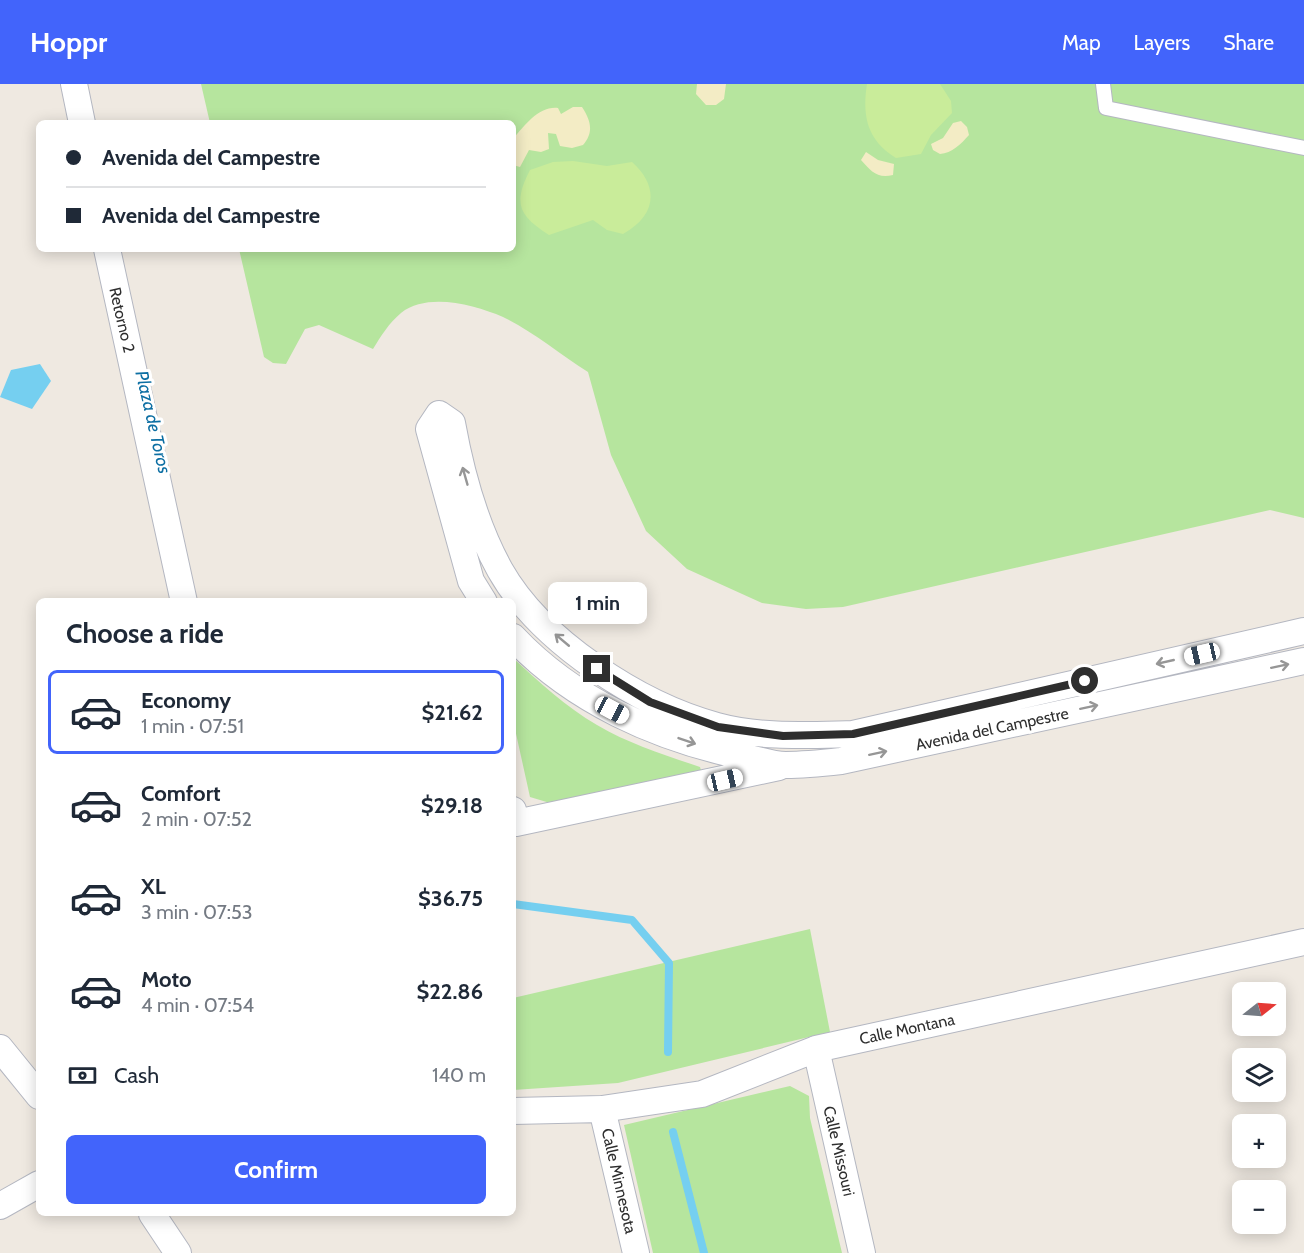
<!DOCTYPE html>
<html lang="en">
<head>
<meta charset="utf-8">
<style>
  :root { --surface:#fff; --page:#f2f2f3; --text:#1f2937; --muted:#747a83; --line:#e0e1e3; --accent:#4264fb }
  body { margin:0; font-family:Cabin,sans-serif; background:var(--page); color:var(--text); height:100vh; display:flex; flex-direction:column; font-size:22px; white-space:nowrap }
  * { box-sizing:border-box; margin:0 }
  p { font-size:20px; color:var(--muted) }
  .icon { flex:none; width:33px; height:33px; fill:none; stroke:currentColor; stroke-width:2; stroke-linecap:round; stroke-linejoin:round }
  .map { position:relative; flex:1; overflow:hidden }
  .details { position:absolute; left:36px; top:514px; width:480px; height:618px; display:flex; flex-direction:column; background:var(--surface); border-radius:9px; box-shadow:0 3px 15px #0003 }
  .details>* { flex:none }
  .top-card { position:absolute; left:36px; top:36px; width:480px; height:132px; border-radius:9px; box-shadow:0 3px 15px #0003; display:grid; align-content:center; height:132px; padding:0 30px; background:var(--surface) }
  .needle { width:39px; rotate:73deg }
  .buttons { position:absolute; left:1232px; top:898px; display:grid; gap:12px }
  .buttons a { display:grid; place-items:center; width:54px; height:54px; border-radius:9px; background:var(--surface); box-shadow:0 3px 15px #0003; font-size:30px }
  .end { position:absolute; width:27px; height:27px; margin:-14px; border:8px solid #2e2e2e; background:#fff; box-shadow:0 0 0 3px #fff }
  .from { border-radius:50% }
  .bubble { position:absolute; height:42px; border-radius:9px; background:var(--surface); box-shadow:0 3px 15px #0003; font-size:20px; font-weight:800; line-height:42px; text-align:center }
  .car { position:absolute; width:18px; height:36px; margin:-18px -9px; border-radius:8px; box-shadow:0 0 4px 2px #0007; background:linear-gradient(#fff 24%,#345 0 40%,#fff 0 76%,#345 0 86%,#fff 0) }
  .top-card b { display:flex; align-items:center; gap:21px; height:57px; font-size:22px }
  .top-card b+b { border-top:2px solid var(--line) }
  .top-card i { width:15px; height:15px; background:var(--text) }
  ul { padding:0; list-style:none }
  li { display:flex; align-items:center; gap:18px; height:84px; margin:0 12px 9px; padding:0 18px; border:3px solid transparent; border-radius:9px }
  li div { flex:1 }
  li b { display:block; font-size:22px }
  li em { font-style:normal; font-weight:800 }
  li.current { border-color:var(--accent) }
  li>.icon { width:54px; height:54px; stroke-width:1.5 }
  h2 { padding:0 30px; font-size:27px; line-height:72px }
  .pay { display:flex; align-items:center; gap:15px; height:66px; padding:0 30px; font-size:22px }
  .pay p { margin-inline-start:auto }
  .primary-button { display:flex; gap:12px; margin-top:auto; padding:12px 30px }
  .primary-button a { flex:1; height:69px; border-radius:9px; background:var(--accent); color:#fff; font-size:24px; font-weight:800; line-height:69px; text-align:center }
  header { display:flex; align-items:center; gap:36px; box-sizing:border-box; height:84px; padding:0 30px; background:var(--accent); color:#fff }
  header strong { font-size:28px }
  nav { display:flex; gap:33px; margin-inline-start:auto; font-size:21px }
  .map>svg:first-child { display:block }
  .green { fill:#b6e59e }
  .sand { fill:#f3ecc5 }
  .pitch { fill:#c9ec9a }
  .water { fill:#75cff0 }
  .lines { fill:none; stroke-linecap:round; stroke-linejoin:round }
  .stream { stroke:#75cff0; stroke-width:8 }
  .service-casing { stroke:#b4b7c1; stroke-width:16 }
  .minor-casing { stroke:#b4b7c1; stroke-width:28 }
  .service { stroke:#fff; stroke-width:14 }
  .minor { stroke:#fff; stroke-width:26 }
  .oneway { stroke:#969696 }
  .route { stroke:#2e2e2e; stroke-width:8 }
  .labels { text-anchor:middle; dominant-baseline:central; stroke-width:6; stroke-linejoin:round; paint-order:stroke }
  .street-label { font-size:16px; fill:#2e2e2e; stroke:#fff }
  .water-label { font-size:18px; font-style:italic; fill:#0d6fa3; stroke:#fff }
</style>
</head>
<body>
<header>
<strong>Hoppr</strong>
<nav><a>Map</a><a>Layers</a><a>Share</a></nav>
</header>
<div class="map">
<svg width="1304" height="1169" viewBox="0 0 1304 1169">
  <rect width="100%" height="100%" fill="#efe9e1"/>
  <path class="green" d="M201 0H1304V434L1270 426 843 523 806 525 762 519 687 485 646 447 611 371 588 288C561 271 531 246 503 233 474 221 428 208 401 229 389 239 381 252 373 265L319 241 305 245 286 280 273 279 264 273 239 165H513V39H210Z
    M513 574C539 598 566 623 597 641 629 660 665 671 700 683L702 689 560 722 530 713 513 636Z
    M810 845 830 948 618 999 513 1006V914Z
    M790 1002 809 1012 810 1034 842 1169H653L624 1041Z"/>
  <path class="sand" d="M697 0H726L724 15 716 21H706L696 10Z
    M573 23H582C591 37 594 48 583 61L572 64 560 62 556 50 548 49 549 65 541 68 529 66 520 83 513 81V55C525 41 539 22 558 24L561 30Z
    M961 37 967 43 969 51C961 60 952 69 940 70L933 66 931 60 943 54 953 39Z
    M866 68 878 76 894 80 893 91C877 95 871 87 861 76Z"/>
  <path class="pitch" d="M867 0H940L951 17 952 29 931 51 921 70 896 74C867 56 862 32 867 0Z
    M573 77 607 82 632 78C660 103 656 132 623 150L607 146 593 136 549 151C518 131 513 119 530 86L553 78Z"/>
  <path class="water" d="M40 280 51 297 32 325 0 313 11 286Z"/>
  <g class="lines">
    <path class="stream" d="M513 820 632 836 669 879 668 968
      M673 1048 704 1169"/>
    <defs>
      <path id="service" d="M1103 0 1106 24 1304 64"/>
      <path id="minor" d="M74 0 82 39
        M107 165 184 518
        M484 518 471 497 429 345 439 330 452 339C461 389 475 441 500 486 540 557 639 621 717 642 761 654 808 651 853 650L1304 547
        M513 553C573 617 657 654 741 672 755 675 772 681 786 681 804 681 823 679 841 677L1304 577
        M513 726 516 739 779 683
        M0 964 39 1012
        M816 965 862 1169
        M602 1025 636 1169
        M513 1027 602 1025 702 1010 816 965 1304 858
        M0 1122 39 1100
        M152 1130 178 1169"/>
    </defs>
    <use href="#service" class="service-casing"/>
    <use href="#minor" class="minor-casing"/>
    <use href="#service" class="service"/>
    <use href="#minor" class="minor"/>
  </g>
  <defs><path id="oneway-shaft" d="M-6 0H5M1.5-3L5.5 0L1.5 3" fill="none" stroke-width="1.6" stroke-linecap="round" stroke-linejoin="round" transform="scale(1.5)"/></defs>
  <g class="oneway">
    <use href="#oneway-shaft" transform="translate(465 392) rotate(-106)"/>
    <use href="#oneway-shaft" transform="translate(562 556) rotate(-140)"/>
    <use href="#oneway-shaft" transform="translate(1165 578) rotate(167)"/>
    <use href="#oneway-shaft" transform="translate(1280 582) rotate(-12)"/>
    <use href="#oneway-shaft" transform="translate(1089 623) rotate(-12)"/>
    <use href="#oneway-shaft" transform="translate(687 657) rotate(19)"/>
    <use href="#oneway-shaft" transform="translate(878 669) rotate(-12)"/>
  </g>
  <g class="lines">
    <path class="route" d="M597 585 650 618 718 643 783 652 853 650 1085 597"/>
  </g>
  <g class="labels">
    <g class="street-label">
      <text transform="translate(122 236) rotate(77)">Retorno 2</text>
      <text transform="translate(992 645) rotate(-12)">Avenida del Campestre</text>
      <text transform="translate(907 945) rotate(-12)">Calle Montana</text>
      <text transform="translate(839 1067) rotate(77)">Calle Missouri</text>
      <text transform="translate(619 1097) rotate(77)">Calle Minnesota</text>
    </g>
    <g class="water-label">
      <text transform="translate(153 338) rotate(77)">Plaza de Toros</text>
    </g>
  </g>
</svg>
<div class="buttons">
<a><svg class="needle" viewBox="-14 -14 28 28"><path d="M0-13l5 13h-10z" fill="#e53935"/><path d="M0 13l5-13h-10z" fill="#747a83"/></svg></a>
<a><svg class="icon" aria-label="layers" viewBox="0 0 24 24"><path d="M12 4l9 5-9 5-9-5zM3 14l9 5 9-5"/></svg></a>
<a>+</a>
<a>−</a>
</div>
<i class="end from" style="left:1085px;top:597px"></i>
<i class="end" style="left:597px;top:585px"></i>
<div class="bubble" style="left:548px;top:498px;width:99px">1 min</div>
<i class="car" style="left:1202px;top:570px;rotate:257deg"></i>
<i class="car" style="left:612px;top:626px;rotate:118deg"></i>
<i class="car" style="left:725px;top:696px;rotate:77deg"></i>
<div class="top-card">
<b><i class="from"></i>Avenida del Campestre</b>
<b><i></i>Avenida del Campestre</b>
</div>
<section class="details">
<h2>Choose a ride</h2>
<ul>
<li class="current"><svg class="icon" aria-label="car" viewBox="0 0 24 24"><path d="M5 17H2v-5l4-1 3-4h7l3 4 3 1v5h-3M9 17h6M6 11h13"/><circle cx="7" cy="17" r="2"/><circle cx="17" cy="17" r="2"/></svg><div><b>Economy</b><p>1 min · 07:51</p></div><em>$21.62</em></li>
<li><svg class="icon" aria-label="car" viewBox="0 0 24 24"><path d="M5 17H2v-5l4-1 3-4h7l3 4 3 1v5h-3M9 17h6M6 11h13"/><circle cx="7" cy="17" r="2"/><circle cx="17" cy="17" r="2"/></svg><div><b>Comfort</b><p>2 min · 07:52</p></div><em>$29.18</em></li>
<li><svg class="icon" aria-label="car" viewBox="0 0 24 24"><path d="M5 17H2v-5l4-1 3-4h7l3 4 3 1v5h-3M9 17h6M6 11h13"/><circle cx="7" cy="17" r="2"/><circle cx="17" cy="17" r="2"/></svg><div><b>XL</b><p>3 min · 07:53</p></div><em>$36.75</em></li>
<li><svg class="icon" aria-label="car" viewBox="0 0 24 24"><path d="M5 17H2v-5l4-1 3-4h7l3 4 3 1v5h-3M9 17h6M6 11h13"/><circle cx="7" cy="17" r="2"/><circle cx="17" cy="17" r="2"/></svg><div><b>Moto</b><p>4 min · 07:54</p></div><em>$22.86</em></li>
</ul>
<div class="pay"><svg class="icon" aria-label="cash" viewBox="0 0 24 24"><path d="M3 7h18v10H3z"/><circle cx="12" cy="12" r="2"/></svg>Cash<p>140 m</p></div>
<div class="primary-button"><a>Confirm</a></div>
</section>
</div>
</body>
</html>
